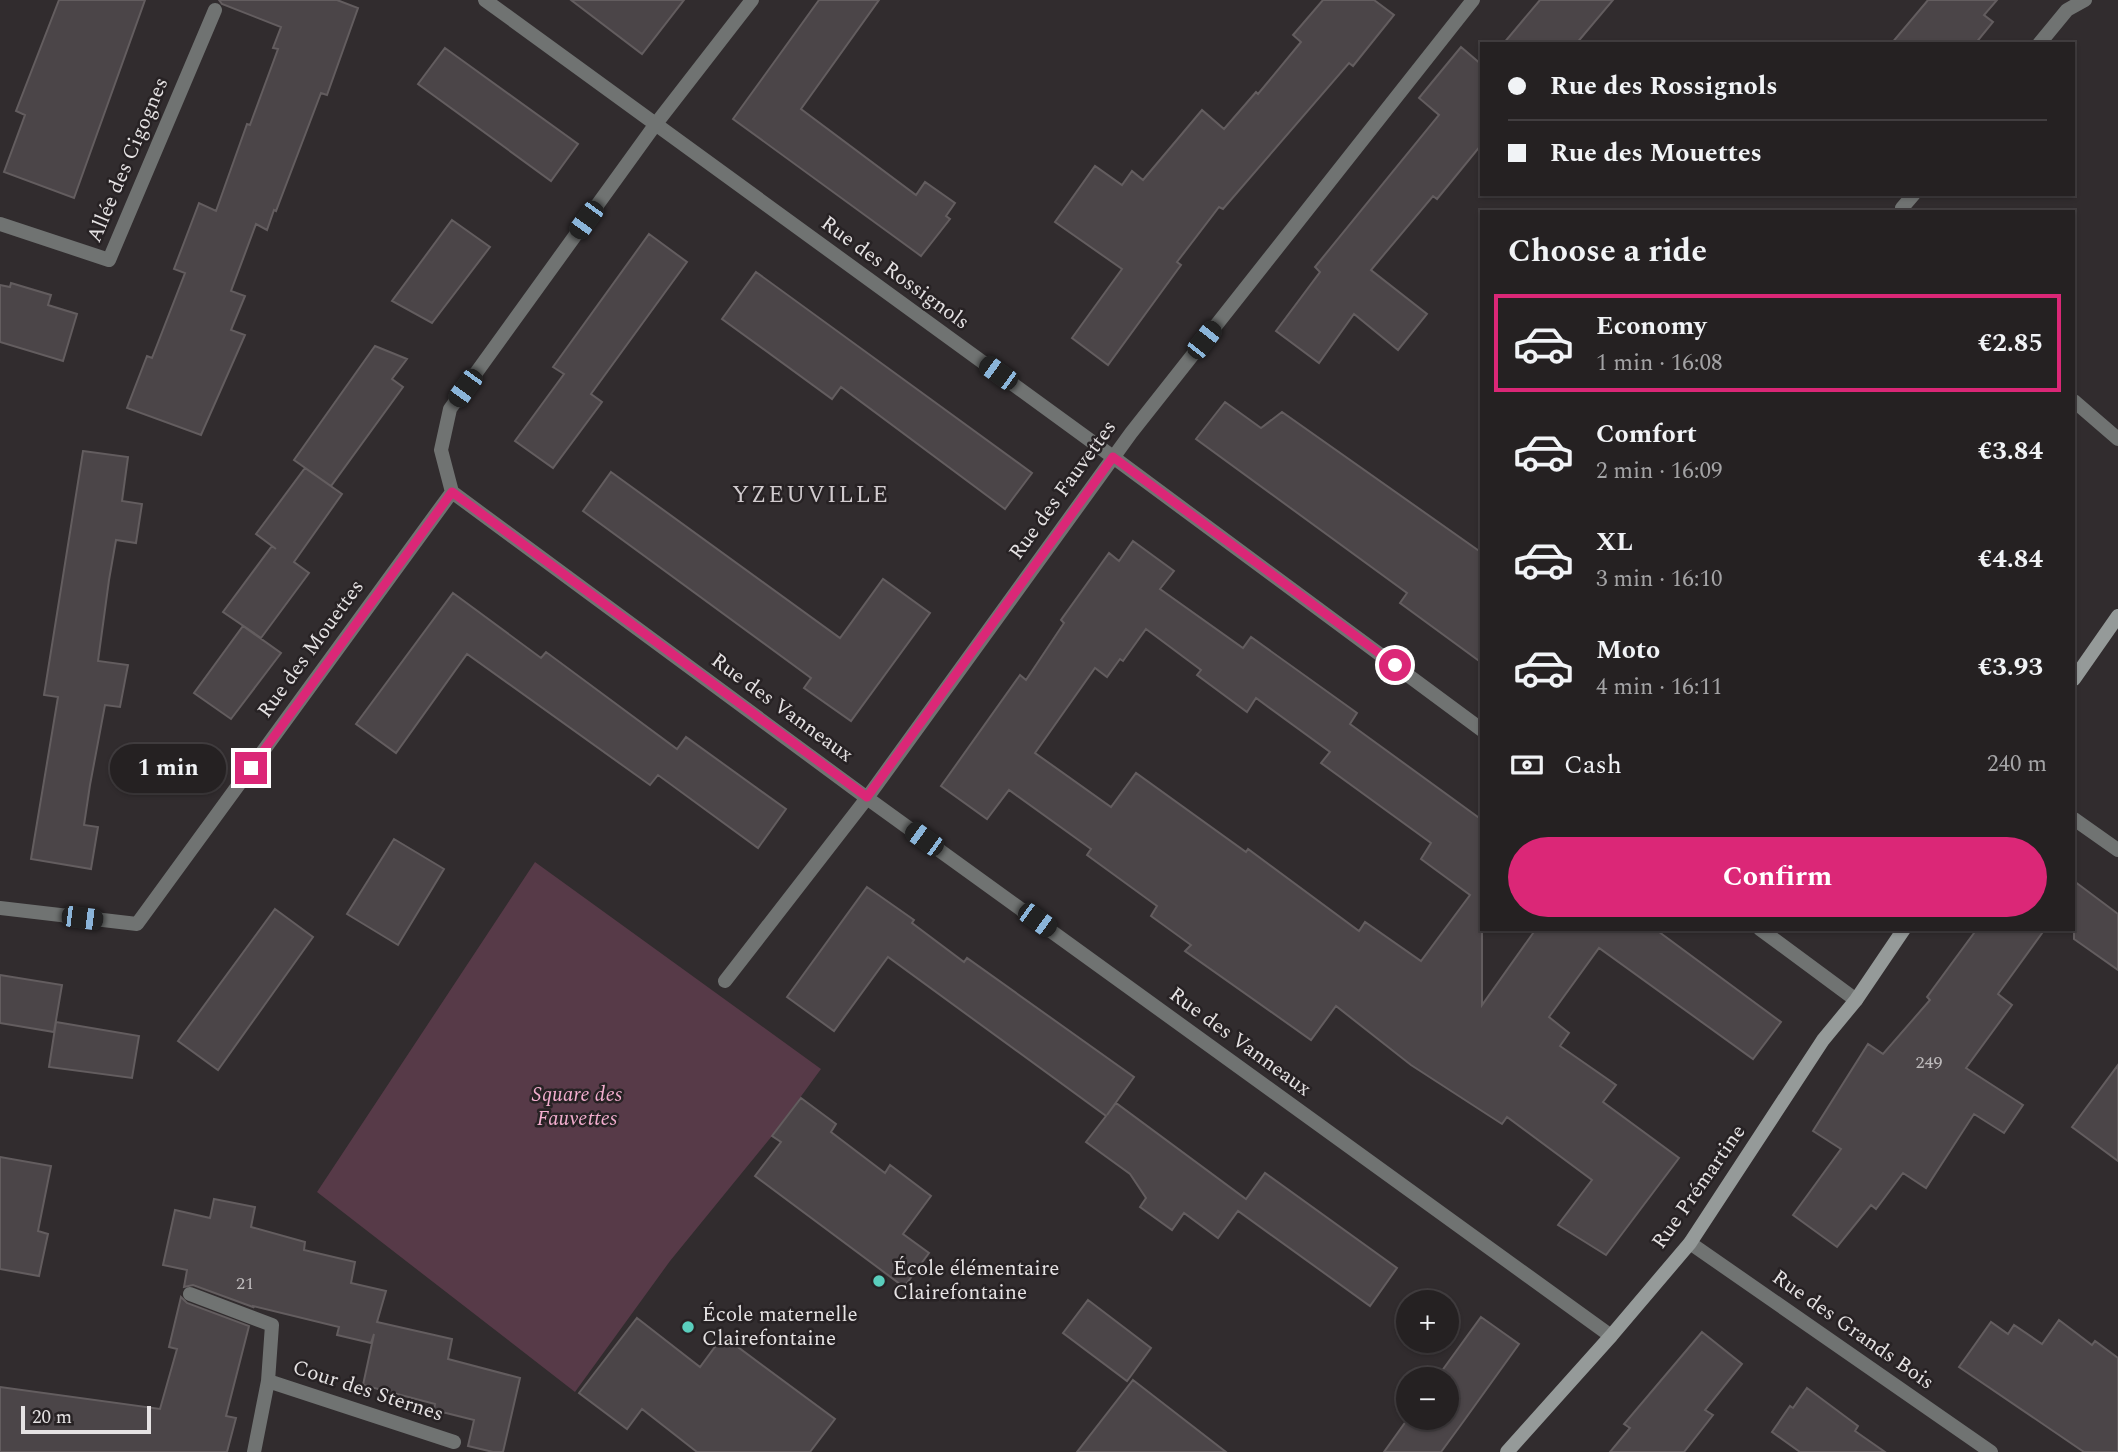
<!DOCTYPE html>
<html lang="en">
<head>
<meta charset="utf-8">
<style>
  :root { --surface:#252122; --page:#2d292a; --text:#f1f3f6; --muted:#a3a3a5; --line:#423e40; --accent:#db2777 }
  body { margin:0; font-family:Spectral,serif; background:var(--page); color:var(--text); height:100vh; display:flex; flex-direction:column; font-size:26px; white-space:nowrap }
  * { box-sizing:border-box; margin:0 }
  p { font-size:23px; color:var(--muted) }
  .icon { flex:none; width:38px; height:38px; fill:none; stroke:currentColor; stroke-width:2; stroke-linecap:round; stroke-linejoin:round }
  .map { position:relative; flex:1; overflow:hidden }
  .panel { position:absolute; left:1480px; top:210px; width:595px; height:721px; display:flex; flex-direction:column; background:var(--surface); border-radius:0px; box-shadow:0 2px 5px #0004,0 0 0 2px var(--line) }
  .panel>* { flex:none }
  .guide { position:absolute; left:1480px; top:42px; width:595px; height:154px; border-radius:0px; box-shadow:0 2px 5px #0004,0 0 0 2px var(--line); display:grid; align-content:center; height:154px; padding:0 28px; background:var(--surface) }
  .tools { position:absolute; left:1396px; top:1290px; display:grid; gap:14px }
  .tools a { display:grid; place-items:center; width:63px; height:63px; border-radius:50%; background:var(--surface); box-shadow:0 2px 5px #0004,0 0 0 2px var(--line); font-size:35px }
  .scale { position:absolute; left:21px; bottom:18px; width:130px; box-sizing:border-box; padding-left:7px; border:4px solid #e5e2e3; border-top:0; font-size:19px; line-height:24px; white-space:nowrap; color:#e5e2e3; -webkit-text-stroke:5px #272224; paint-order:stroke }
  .end { position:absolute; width:32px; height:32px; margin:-16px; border:9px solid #db2777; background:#fff; box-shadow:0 0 0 4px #fff }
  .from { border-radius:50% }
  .bubble { position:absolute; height:49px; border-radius:24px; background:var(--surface); box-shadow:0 2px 5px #0004,0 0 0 2px var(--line); font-size:23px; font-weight:700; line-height:49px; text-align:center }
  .car { position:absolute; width:21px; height:42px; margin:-21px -10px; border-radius:9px; box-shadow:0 0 5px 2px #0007; background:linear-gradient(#222 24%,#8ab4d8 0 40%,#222 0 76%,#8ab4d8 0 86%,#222 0) }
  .guide b { display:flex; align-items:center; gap:24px; height:66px; font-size:26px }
  .guide b+b { border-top:2px solid var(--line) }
  .guide i { width:18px; height:18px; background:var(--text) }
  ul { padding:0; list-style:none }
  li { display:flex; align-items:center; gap:21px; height:98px; margin:0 14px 10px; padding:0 14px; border:4px solid transparent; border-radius:0px }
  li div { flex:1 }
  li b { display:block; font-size:26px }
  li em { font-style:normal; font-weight:700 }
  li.current { border-color:var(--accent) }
  li>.icon { width:63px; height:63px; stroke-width:1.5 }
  h2 { padding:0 28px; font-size:32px; line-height:84px }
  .pay { display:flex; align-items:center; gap:18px; height:77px; padding:0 28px; font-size:26px }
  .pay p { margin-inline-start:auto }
  .cta { display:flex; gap:14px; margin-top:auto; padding:14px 28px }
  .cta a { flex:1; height:80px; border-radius:42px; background:var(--accent); color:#fff; font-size:28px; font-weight:700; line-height:80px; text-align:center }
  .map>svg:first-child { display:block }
  .green { fill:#573a48 }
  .building { fill:#4b4548; stroke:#635d5f; stroke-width:2; fill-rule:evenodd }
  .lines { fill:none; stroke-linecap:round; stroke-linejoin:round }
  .street { stroke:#707372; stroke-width:14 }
  .secondary { stroke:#959a99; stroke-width:14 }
  .route { stroke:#db2777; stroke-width:9 }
  .poi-dot { fill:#5acebd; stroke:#272224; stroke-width:2.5 }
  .labels { text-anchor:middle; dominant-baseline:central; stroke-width:5; stroke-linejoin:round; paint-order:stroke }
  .number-label { font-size:18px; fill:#bebbbc }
  .street-label { font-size:21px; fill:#e5e2e3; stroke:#272224 }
  .park-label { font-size:21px; font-style:italic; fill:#f3aecf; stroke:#272224 }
  .poi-label { font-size:21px; fill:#e5e2e3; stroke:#272224; text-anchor:start }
  .quarter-label { font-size:24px; letter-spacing:2px; fill:#d1cbce; stroke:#272224 }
</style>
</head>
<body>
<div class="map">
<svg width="2118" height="1452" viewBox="0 0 2118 1452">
  <rect width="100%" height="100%" fill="#312c2e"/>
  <path class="green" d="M535 862 821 1069 772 1136 670 1261 575 1392 317 1192Z"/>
  <path class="building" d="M59 0H145L74 198 4 172 25 115 16 111Z
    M219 0H337L358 8 327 95 321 93 276 211 274 210 267 230 256 224 231 291 245 296 231 330 245 335 201 435 127 408 147 356 152 358 185 273 174 269 199 203 216 211 247 124 250 125 278 49 273 48 281 27 222 4Z
    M571 0H684L642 54Z
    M819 0H879L801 109 916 195 925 182 955 203 946 216 950 219 921 256 733 119Z
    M1323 0H1374L1394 15 1353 66 1349 63 1223 209 1219 207 1177 262 1181 265 1108 365 1072 338 1122 269 1055 222 1095 166 1122 185 1132 171 1143 180 1202 110 1224 129 1256 92 1258 94 1301 42 1293 35Z
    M1540 0H1613L1576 44H1503Z
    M1928 0H1997L1984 15 1993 22 1975 44H1891Z
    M1461 47 1482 65V144L1437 199 1433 196 1371 270 1427 314 1398 350 1354 314 1319 363 1276 331 1320 272 1315 267 1439 115 1419 98Z
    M445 48 578 144 551 181 418 84Z
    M452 220 490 247 432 323 392 301Z
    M649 234 687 262 591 394 602 402 553 468 515 441 564 374 553 367Z
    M756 272 1032 473 1005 509 841 387 832 399 722 319Z
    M11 283 51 295 48 305 77 314 63 361 0 342V285L10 287Z
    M375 346 407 359 392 379 403 387 331 486 294 460Z
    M1225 402 1261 428 1282 412 1482 553V663L1400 603 1407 593 1196 439Z
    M83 451 128 457 122 501 142 504 136 543 116 540 109 580 98 661 128 665 120 707 105 705 90 785 84 825 98 827 91 869 31 859 58 697 44 695Z
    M305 468 342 494 294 562 309 573 261 638 223 612 272 546 276 549 256 534Z
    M611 472 840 638 883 579 930 613 851 721 804 688 811 678 583 511Z
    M1133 541 1174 571 1160 589 1243 648 1251 637 1357 713 1350 724 1482 820V1005L1536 929H1655L1781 1022 1753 1059 1599 948 1549 1017 1569 1033 1560 1046 1616 1085 1603 1102 1679 1158 1606 1255 1558 1225 1592 1180 1507 1117 1502 1124 1411 1065 1336 1006 1311 1040 1185 951 1191 945 1151 916 1157 906 1087 855 1091 849 1009 790 987 819 941 786 1020 675 1026 680 1064 623 1061 620 1109 553 1119 561ZM1146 629 1201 670 1197 675 1247 712 1256 698 1330 752 1321 763 1431 843 1421 859 1470 895 1421 961 1365 922 1359 931 1248 849 1246 852 1136 773 1111 807 1035 753 1095 668 1107 677 1120 659 1123 661Z
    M453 593 541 658 546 652 677 749 686 737 786 809 758 848 658 775 650 785 467 654 396 753 356 724Z
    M243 626 281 653 231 719 194 693Z
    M394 839 444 869 398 945 347 914Z
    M2074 881 2118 914V970L2074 939Z
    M867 887 914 920 912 923 964 962 967 958 1134 1077 1107 1115 1116 1103 1246 1199 1265 1173 1397 1268 1370 1306 1238 1211 1218 1238 1184 1213 1172 1230 1140 1207 1146 1198 1130 1174 1086 1142 1106 1116 888 957 834 1031 787 997Z
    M275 909 313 937 218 1070 178 1041Z
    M1977 929H2045L1998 994 2012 1005 1966 1068 2023 1105 2004 1133 1974 1114 1926 1188 1903 1173 1876 1209 1871 1205 1837 1247 1793 1215 1841 1149 1813 1131 1868 1044 1883 1054 1930 1000 1927 997Z
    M0 975 62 985 54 1032 0 1023Z
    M56 1022 139 1036 132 1078 49 1067Z
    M2118 1065V1161L2072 1127Z
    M801 1098 836 1124 831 1132 885 1173 890 1165 931 1196 903 1234 929 1253 904 1287 755 1176 781 1142 772 1136Z
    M0 1157 51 1166 38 1231 48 1234 39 1276 0 1269Z
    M214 1199 255 1207 251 1227 305 1242 304 1250 355 1262 351 1283 386 1291 377 1322 452 1339 448 1359 520 1378 503 1452H493L468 1446 474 1420 434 1410 435 1404 363 1385 374 1334 371 1343 337 1335 339 1327 253 1306V1307L193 1285 184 1287 187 1270 163 1265 175 1210 210 1218Z
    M181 1297 187 1303 249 1326 226 1416 236 1418 227 1452H0V1387L160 1409 177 1349 169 1347Z
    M1088 1300 1151 1348 1127 1381 1063 1333Z
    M1481 1317 1519 1344 1463 1422 1441 1452H1384L1409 1417 1447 1418V1379H1436Z
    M637 1318 700 1367 723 1336 835 1419 810 1452H697L642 1409 627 1429 579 1393Z
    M2059 1320 2092 1345 2095 1341 2118 1358V1452H2084L1959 1367 1991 1322 2008 1334 2014 1325 2042 1344Z
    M1702 1332 1742 1364 1705 1410 1713 1415 1684 1452H1610L1630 1428 1624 1424Z
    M1133 1380 1226 1452H1077Z
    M1807 1388 1858 1426 1855 1431 1885 1452H1800L1772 1432 1790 1406 1793 1408Z"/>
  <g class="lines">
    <path class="street" d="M485 0 1113 457 1482 730
      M752 0 655 125 450 409 441 450 452 492 867 798 1611 1336
      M2039 44 2067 10 2085 0
      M1902 212V208L1914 194
      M0 224 109 260 215 10
      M2074 401 2118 439
      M2074 819 2118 850
      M0 908 137 924 452 492
      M1760 929 1856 1000
      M725 981 867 798 1131 433 1473 0
      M1690 1243 1991 1452
      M190 1294 272 1325 268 1381 254 1452
      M268 1381 454 1442"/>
    <path class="secondary" d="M2074 679 2118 616
      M1507 1452 1611 1336 1690 1243 1823 1040 1856 1000 1904 929"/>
  </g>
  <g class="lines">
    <path class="route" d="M251 768 452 492 867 797 1113 457 1395 665"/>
  </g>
  <g class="poi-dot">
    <circle cx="879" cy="1281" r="7"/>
    <circle cx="688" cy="1327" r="7"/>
  </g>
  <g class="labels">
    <g class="number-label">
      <text x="1929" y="1062">249</text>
      <text x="245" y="1283">21</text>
    </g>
    <g class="street-label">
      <text transform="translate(128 160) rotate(-67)">Allée des Cigognes</text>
      <text transform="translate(895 273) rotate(36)">Rue des Rossignols</text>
      <text transform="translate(1063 490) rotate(-54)">Rue des Fauvettes</text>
      <text transform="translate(311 649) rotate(-54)">Rue des Mouettes</text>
      <text transform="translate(782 708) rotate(36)">Rue des Vanneaux</text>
      <text transform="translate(1240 1042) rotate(36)">Rue des Vanneaux</text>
      <text transform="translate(1699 1187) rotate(-55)">Rue Prémartine</text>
      <text transform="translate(1853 1330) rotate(35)">Rue des Grands Bois</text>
      <text transform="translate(368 1391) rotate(18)">Cour des Sternes</text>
    </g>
    <g class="park-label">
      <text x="577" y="1095">Square des<tspan x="577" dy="24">Fauvettes</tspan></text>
    </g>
    <g class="poi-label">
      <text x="893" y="1269">École élémentaire<tspan x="893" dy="24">Clairefontaine</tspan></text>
      <text x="702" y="1315">École maternelle<tspan x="702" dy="24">Clairefontaine</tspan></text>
    </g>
    <g class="quarter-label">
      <text x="811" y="495">YZEUVILLE</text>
    </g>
  </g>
</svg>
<div class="tools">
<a>+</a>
<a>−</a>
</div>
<div class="scale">20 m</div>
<i class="end from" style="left:1395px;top:665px"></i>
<i class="end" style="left:251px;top:768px"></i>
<div class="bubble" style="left:110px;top:744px;width:116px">1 min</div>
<i class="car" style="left:586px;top:220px;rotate:216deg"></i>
<i class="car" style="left:1204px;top:340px;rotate:38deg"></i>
<i class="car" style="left:998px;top:373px;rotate:306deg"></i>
<i class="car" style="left:465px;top:388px;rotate:216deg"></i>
<i class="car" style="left:924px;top:839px;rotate:306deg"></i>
<i class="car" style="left:82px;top:918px;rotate:97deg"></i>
<i class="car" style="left:1037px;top:920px;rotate:126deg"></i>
<div class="guide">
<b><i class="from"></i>Rue des Rossignols</b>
<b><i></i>Rue des Mouettes</b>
</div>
<section class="panel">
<h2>Choose a ride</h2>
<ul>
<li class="current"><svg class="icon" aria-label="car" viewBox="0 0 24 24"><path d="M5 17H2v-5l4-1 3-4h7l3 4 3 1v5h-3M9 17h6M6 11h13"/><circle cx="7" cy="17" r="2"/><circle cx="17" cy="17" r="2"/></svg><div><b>Economy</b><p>1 min · 16:08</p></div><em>€2.85</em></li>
<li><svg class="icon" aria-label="car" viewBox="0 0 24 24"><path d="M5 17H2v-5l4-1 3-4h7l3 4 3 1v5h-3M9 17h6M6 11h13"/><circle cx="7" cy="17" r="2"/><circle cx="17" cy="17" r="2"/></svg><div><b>Comfort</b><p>2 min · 16:09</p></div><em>€3.84</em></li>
<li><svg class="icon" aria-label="car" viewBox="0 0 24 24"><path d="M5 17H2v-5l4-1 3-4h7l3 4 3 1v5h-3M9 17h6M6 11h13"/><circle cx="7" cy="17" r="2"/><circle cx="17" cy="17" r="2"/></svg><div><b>XL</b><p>3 min · 16:10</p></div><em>€4.84</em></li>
<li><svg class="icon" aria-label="car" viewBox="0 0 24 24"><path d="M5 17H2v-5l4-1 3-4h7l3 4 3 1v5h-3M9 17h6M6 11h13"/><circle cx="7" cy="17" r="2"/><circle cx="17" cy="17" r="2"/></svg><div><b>Moto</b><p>4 min · 16:11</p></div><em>€3.93</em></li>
</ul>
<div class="pay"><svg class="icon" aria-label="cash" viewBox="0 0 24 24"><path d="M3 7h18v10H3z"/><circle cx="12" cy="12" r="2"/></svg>Cash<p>240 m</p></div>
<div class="cta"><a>Confirm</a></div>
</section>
</div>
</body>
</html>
